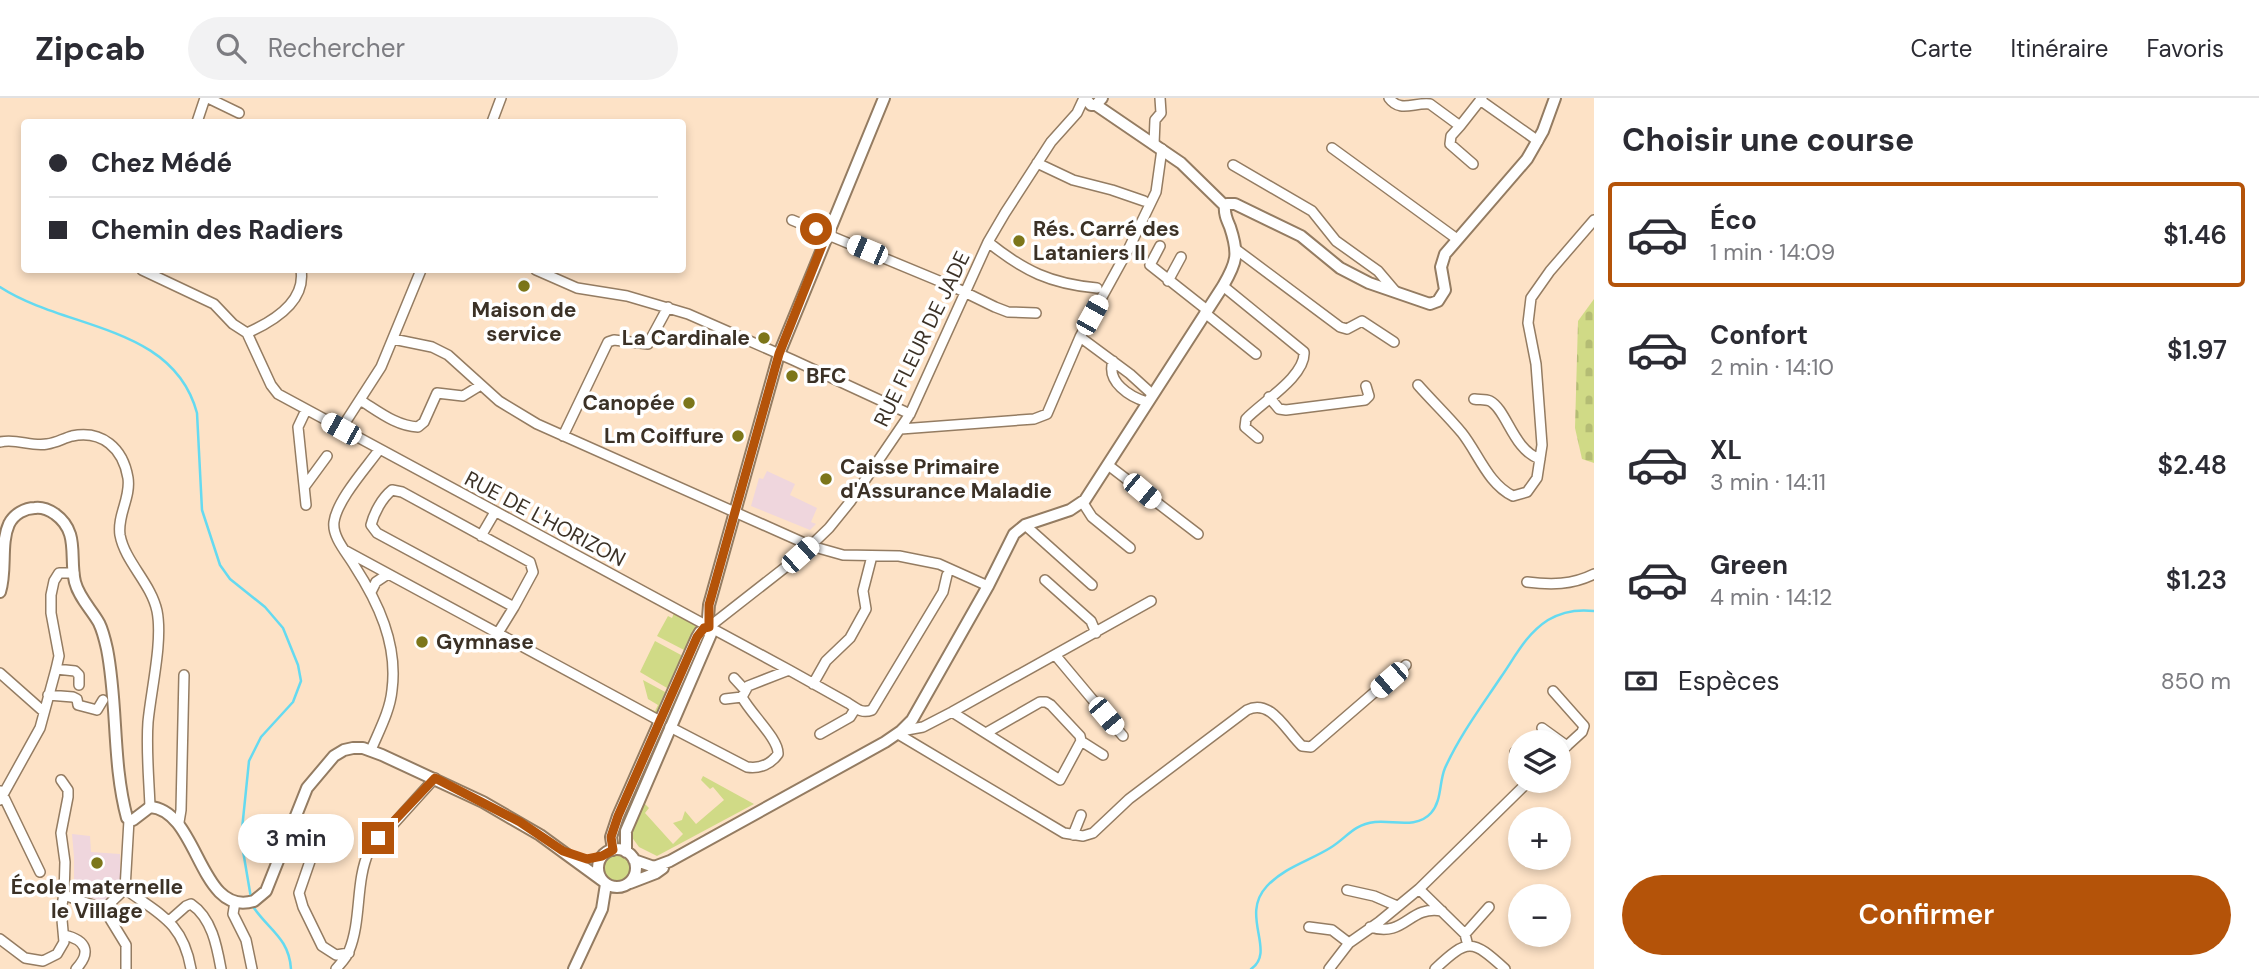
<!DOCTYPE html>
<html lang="fr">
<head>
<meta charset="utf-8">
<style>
  :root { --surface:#fff; --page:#f2f2f3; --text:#2b2b33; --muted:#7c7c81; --line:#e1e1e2; --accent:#b45309 }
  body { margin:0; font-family:"DM Sans",sans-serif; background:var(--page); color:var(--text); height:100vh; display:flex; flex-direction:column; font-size:26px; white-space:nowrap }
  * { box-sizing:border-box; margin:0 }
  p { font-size:23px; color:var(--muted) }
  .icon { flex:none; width:38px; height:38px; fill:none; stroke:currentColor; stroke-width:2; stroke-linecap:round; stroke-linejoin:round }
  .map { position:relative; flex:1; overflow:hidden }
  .details { display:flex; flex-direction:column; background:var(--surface); width:665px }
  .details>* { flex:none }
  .hud { position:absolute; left:21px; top:21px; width:665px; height:154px; border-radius:7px; box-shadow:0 4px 10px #0003; display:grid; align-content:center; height:154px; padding:0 28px; background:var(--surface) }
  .controls { position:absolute; left:1508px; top:632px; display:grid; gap:14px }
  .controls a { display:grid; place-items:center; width:63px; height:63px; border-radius:50%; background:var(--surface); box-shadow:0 4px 10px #0003; font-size:35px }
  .end { position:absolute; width:32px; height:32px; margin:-16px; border:9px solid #b45309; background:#fff; box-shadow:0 0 0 4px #fff }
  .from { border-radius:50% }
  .bubble { position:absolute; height:49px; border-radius:24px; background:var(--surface); box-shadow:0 4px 10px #0003; font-size:23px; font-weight:600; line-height:49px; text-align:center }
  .car { position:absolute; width:21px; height:42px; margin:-21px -10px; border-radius:9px; box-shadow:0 0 5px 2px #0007; background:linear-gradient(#fff 24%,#345 0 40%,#fff 0 76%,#345 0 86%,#fff 0) }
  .hud b { display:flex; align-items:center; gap:24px; height:66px; font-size:26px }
  .hud b+b { border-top:2px solid var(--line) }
  .hud i { width:18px; height:18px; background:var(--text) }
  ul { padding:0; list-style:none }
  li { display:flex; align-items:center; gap:21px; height:105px; margin:0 14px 10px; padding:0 14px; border:4px solid transparent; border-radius:7px }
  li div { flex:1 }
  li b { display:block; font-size:26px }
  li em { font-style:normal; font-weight:600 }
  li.on { border-color:var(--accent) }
  li>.icon { width:63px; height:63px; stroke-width:1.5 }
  h2 { padding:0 28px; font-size:32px; line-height:84px }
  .pay { display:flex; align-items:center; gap:18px; height:77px; padding:0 28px; font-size:26px }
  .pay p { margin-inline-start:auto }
  .cta { display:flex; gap:14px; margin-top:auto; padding:14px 28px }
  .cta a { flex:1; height:80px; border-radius:42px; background:var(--accent); color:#fff; font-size:28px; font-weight:600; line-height:80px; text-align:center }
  header { display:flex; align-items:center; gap:42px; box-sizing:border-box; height:98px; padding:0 35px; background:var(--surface); border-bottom:2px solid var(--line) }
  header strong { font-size:33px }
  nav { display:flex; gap:38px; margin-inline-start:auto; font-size:24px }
  .search { width:490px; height:63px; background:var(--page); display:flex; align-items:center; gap:18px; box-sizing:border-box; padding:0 24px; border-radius:38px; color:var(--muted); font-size:26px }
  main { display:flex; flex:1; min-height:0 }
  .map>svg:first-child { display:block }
  .education { fill:#efd6dd }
  .green { fill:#d0da86 }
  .cemetery { fill:url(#cemetery-stones) }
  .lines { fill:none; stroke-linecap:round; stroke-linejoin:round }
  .stream { stroke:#65daf0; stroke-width:2.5 }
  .minor-casing { stroke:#947c62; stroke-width:12 }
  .tertiary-casing { stroke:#947c62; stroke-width:14 }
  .minor { stroke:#fff; stroke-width:9 }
  .tertiary { stroke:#fff; stroke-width:10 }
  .route { stroke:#b45309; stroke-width:9 }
  .poi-dot { fill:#7c761a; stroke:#fff; stroke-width:2.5 }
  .labels { text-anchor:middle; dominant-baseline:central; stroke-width:7; stroke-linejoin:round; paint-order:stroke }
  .poi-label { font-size:21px; font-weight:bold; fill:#3b3126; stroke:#fff; text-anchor:start }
  .street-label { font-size:21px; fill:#3b3126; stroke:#fff }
</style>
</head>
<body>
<header>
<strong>Zipcab</strong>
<div class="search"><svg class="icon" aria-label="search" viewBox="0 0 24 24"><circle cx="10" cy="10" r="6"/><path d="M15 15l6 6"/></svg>Rechercher</div>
<nav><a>Carte</a><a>Itinéraire</a><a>Favoris</a></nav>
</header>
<main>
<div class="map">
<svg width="1594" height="871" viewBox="0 0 1594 871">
  <defs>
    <pattern id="cemetery-stones" width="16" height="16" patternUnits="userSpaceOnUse" patternTransform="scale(1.75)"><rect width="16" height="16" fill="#d0da86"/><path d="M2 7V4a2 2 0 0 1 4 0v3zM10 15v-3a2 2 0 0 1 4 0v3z" fill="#b4bc74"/></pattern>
  </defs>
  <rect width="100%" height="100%" fill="#fde2c6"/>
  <path class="education" d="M767 373 795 386 790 397 817 410 811 424 816 426 810 432 751 408 759 380 763 381Z
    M72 736 90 738 91 754 120 756V783L107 803 103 804 74 794V759Z"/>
  <path class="green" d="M674 515 698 529 686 553 657 538 668 518 672 520Z
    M655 543 681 557 684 562 670 589 667 590 640 574Z
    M643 582 667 595 659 615 655 617 644 611 648 610 655 613 658 607 648 601Z
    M703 678 754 706 657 758 639 749 631 738 644 705 649 710 645 715 673 746 683 736 673 725 682 722 685 713 696 726 724 702 713 689 710 691 701 682Z
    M602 770a15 15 0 1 1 30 0a15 15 0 1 1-30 0Z"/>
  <path class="cemetery" d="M1594 201V365L1582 361 1575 330 1578 223Z"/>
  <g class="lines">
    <path class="stream" d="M0 189C66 232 173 226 197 315L202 412 220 467 230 481 265 509 283 530 298 567 301 583 293 604 261 639 249 663 241 741 251 800
      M252 807C267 831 289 839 291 871
      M1251 871C1277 853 1239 818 1267 788 1285 769 1309 763 1330 750 1348 739 1352 727 1375 724 1393 722 1417 731 1431 715 1442 703 1439 684 1445 670 1460 637 1481 609 1501 579 1515 559 1526 536 1548 522 1563 513 1577 511 1594 513"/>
    <defs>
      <path id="minor" d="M208 0 239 15
        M1389 0C1400 15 1414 4 1430 6L1460 28 1482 0
        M1480 2 1538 43
        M197 24 205 0
        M492 24 501 0
        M1460 28 1451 38 1450 46 1473 66
        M1154 46 1155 22 1161 15 1160 0
        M1332 50 1457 141
        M1037 65 1073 82 1112 92 1144 103
        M1233 67 1312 113 1336 143 1378 173 1395 193
        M792 122 956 190 995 209 1008 214 1036 215
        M988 144C1024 173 1051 186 1097 190
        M1160 148 1150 167 1207 212
        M1237 152 1340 229 1347 231 1362 223 1394 244
        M142 172 214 206 233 226 247 235 271 287 278 296 789 572 848 605C856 610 861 616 872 612L943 494 947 477
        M536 172 577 190 627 198 688 216 793 262 910 316
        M1168 183 1181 159
        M1223 188 1304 254C1306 278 1262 304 1246 321L1245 329 1258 340
        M1205 215 1256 256
        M247 235C272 224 306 204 301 172
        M1080 239 1130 276 1152 296
        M393 241 432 249 448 257 499 303 537 326 811 448 843 457 899 458 939 466 988 488
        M1113 263C1106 284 1130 299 1147 304
        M1418 287C1432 303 1448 318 1462 335 1478 355 1488 386 1513 398L1527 394 1537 380 1542 347 1536 266 1528 225 1531 200 1550 173 1594 122
        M1269 299 1279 311 1286 312 1365 302 1369 298 1366 288
        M1474 301C1479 302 1485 301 1490 303 1507 312 1513 352 1540 361
        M360 302C378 313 396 328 418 329L424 324 437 295 463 298 481 287
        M306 312 298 329 306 407
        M341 331 381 269 421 172
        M901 331 1034 321 1047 316 1080 239 1129 150 1156 94 1162 51
        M563 338 608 244 614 242 648 246 668 209
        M0 344C17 340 31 349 47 346 56 345 64 340 72 338 102 332 123 350 128 380 131 400 117 417 120 437 125 464 151 485 157 513 163 543 151 592 148 624 146 652 149 681 150 709
        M1108 367 1198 436
        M305 388 327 358
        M1083 405 1092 419 1130 450
        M1025 427 1092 487
        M481 438 495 414
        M346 453 660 623
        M1045 482 1091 523 1096 535
        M1527 484C1551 487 1572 487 1594 476
        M371 494 376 484 388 476
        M709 529 801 457 829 430 850 404 910 316 988 144 1005 115 1051 44 1077 15 1084 0
        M498 535 514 509 377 435 371 427C374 415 382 400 392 392L402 394 530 464 533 474 514 509
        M1056 558 1123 638
        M56 571 75 573 79 577V587
        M0 575 44 614
        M734 580 745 592
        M813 586 826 563 850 540 866 511 863 493 872 458
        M1553 593 1584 628 1582 634 1559 655
        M48 597 73 599 77 601 78 607 97 612 103 602
        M725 601 742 599
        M952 614 1060 682 1081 643
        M670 629 747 669C760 671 771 666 778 656 779 641 750 615 742 599L748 588 789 572
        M1542 630 1567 648
        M901 633 923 629 952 614 1151 503
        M986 635 1040 604H1046L1051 607 1080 638 1081 643 1103 657
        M820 636 850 619 855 611
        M898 636 1064 735 1083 738 1093 735 1129 701 1247 612C1271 600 1286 633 1302 648L1311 649 1406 567
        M371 652C379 633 390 613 392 592 398 546 378 504 354 467 347 455 332 439 334 424 337 402 366 370 379 352
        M1515 654 1521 659
        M1 693 40 774
        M0 702 40 630 56 571 59 558 51 515V497L54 483 59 475H74
        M179 724 181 712 184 577
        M1073 737 1081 717
        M318 740 299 795 303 809 322 848 336 857 349 855
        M125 791C159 816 183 824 191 871
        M1419 791 1465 836 1468 848
        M1347 792 1374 798 1397 808
        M64 797 104 811 125 791 129 722
        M235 804 233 816 246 842 252 871
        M104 811 126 847V871
        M169 823 186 808 191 806C212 820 217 849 221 871
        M1309 829 1332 832 1349 845
        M1370 829C1406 840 1408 807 1442 813
        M1465 836 1489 809
        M64 837C86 842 92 854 76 871
        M0 841 25 860 43 863 57 856 64 844 61 811 64 797 65 764 61 735 68 699V692L61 682
        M336 871C341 865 347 859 349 853 362 821 355 784 369 753L435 680
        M1329 871 1349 845 1379 824 1419 791 1530 682
        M1435 871C1468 840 1472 841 1505 871"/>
      <path id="tertiary" d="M1085 0 1091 7H1096L1102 0
        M1096 7 1181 65 1225 108
        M1225 108 1227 106H1235L1301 138 1340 170 1369 185 1430 206 1438 203 1445 192 1441 169 1445 156 1527 61 1543 33 1555 0
        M0 494C7 472 0 446 9 426 14 416 25 410 35 410 42 409 49 412 55 416 80 434 69 459 75 484 79 500 92 512 99 525 103 533 105 542 107 551 118 607 112 664 127 720L133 722 150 709C199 712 199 820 254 803L266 793 307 690 334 658 344 652 353 650H363L382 657 483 704 540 737 603 783
        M598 770a19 19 0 1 1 38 0a19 19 0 1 1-38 0Z
        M613 752 611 739 618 718 697 539 700 534 709 529
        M626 754V733L711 536 708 520 709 507 779 256 884 0
        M634 762 654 769 670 763 885 644 901 633 912 622 988 488 1014 436 1025 427 1070 412 1085 402 1223 188C1237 164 1239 156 1230 129 1227 122 1224 116 1225 108
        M630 785 656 775 663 770
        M574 871 602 811 606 786"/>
    </defs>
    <use href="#minor" class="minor-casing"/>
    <use href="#tertiary" class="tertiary-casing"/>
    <use href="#minor" class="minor"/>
    <use href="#tertiary" class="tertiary"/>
  </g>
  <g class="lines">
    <path class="route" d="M378 740 435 680 520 724 563 753 587 761 602 758 613 752 611 739 618 718 697 539 704 530 709 529V507L779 256 827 135 816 131"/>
  </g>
  <g class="poi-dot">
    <circle cx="1019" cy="143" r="7"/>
    <circle cx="524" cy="188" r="7"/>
    <circle cx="764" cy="240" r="7"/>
    <circle cx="792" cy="278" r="7"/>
    <circle cx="689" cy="305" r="7"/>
    <circle cx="738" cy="338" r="7"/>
    <circle cx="826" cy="381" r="7"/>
    <circle cx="422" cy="544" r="7"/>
    <circle cx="97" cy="765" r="7"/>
  </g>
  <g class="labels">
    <g class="poi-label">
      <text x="1033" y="131">Rés. Carré des<tspan x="1033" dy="24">Lataniers II</tspan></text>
      <text x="524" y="212" text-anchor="middle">Maison de<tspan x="524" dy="24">service</tspan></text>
      <text x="750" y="240" text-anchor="end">La Cardinale</text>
      <text x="806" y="278">BFC</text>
      <text x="675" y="305" text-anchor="end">Canopée</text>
      <text x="724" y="338" text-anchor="end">Lm Coiffure</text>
      <text x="840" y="369">Caisse Primaire<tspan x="840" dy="24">d'Assurance Maladie</tspan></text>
      <text x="436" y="544">Gymnase</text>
      <text x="97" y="789" text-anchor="middle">École maternelle<tspan x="97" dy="24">le Village</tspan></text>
    </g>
    <g class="street-label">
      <text transform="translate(922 241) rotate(-64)">RUE FLEUR DE JADE</text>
      <text transform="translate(545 421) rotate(28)">RUE DE L'HORIZON</text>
    </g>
  </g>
</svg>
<div class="controls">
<a><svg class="icon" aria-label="layers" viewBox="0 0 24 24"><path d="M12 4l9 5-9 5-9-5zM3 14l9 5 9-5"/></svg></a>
<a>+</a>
<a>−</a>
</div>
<i class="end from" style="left:816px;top:131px"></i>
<i class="end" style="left:378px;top:740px"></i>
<div class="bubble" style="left:238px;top:716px;width:116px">3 min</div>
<i class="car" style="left:867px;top:152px;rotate:293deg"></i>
<i class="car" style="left:1092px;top:217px;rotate:29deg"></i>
<i class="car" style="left:341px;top:331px;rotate:299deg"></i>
<i class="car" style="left:1142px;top:393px;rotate:130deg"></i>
<i class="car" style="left:800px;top:457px;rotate:48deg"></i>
<i class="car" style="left:1389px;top:582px;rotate:229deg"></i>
<i class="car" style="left:1106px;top:618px;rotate:140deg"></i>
<div class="hud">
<b><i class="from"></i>Chez Médé</b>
<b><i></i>Chemin des Radiers</b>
</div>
</div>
<section class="details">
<h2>Choisir une course</h2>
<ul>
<li class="on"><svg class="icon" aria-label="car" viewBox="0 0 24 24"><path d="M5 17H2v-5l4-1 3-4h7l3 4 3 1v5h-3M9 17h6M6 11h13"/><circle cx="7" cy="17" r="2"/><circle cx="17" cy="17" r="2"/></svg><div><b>Éco</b><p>1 min · 14:09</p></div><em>$1.46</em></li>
<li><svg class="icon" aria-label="car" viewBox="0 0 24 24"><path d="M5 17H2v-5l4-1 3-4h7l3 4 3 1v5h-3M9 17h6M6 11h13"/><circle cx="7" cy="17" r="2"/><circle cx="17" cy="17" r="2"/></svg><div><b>Confort</b><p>2 min · 14:10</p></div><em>$1.97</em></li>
<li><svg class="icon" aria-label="car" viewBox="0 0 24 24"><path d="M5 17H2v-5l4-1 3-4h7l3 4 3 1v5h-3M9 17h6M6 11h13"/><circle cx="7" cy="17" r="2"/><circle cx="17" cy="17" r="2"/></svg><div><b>XL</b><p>3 min · 14:11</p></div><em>$2.48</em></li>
<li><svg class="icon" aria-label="car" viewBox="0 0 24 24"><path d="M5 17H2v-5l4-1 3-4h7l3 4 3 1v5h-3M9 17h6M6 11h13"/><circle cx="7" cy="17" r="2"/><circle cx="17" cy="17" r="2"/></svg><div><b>Green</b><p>4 min · 14:12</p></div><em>$1.23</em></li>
</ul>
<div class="pay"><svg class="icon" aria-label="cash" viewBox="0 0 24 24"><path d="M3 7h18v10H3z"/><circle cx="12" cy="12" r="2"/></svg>Espèces<p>850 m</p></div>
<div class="cta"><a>Confirmer</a></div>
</section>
</main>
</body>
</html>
